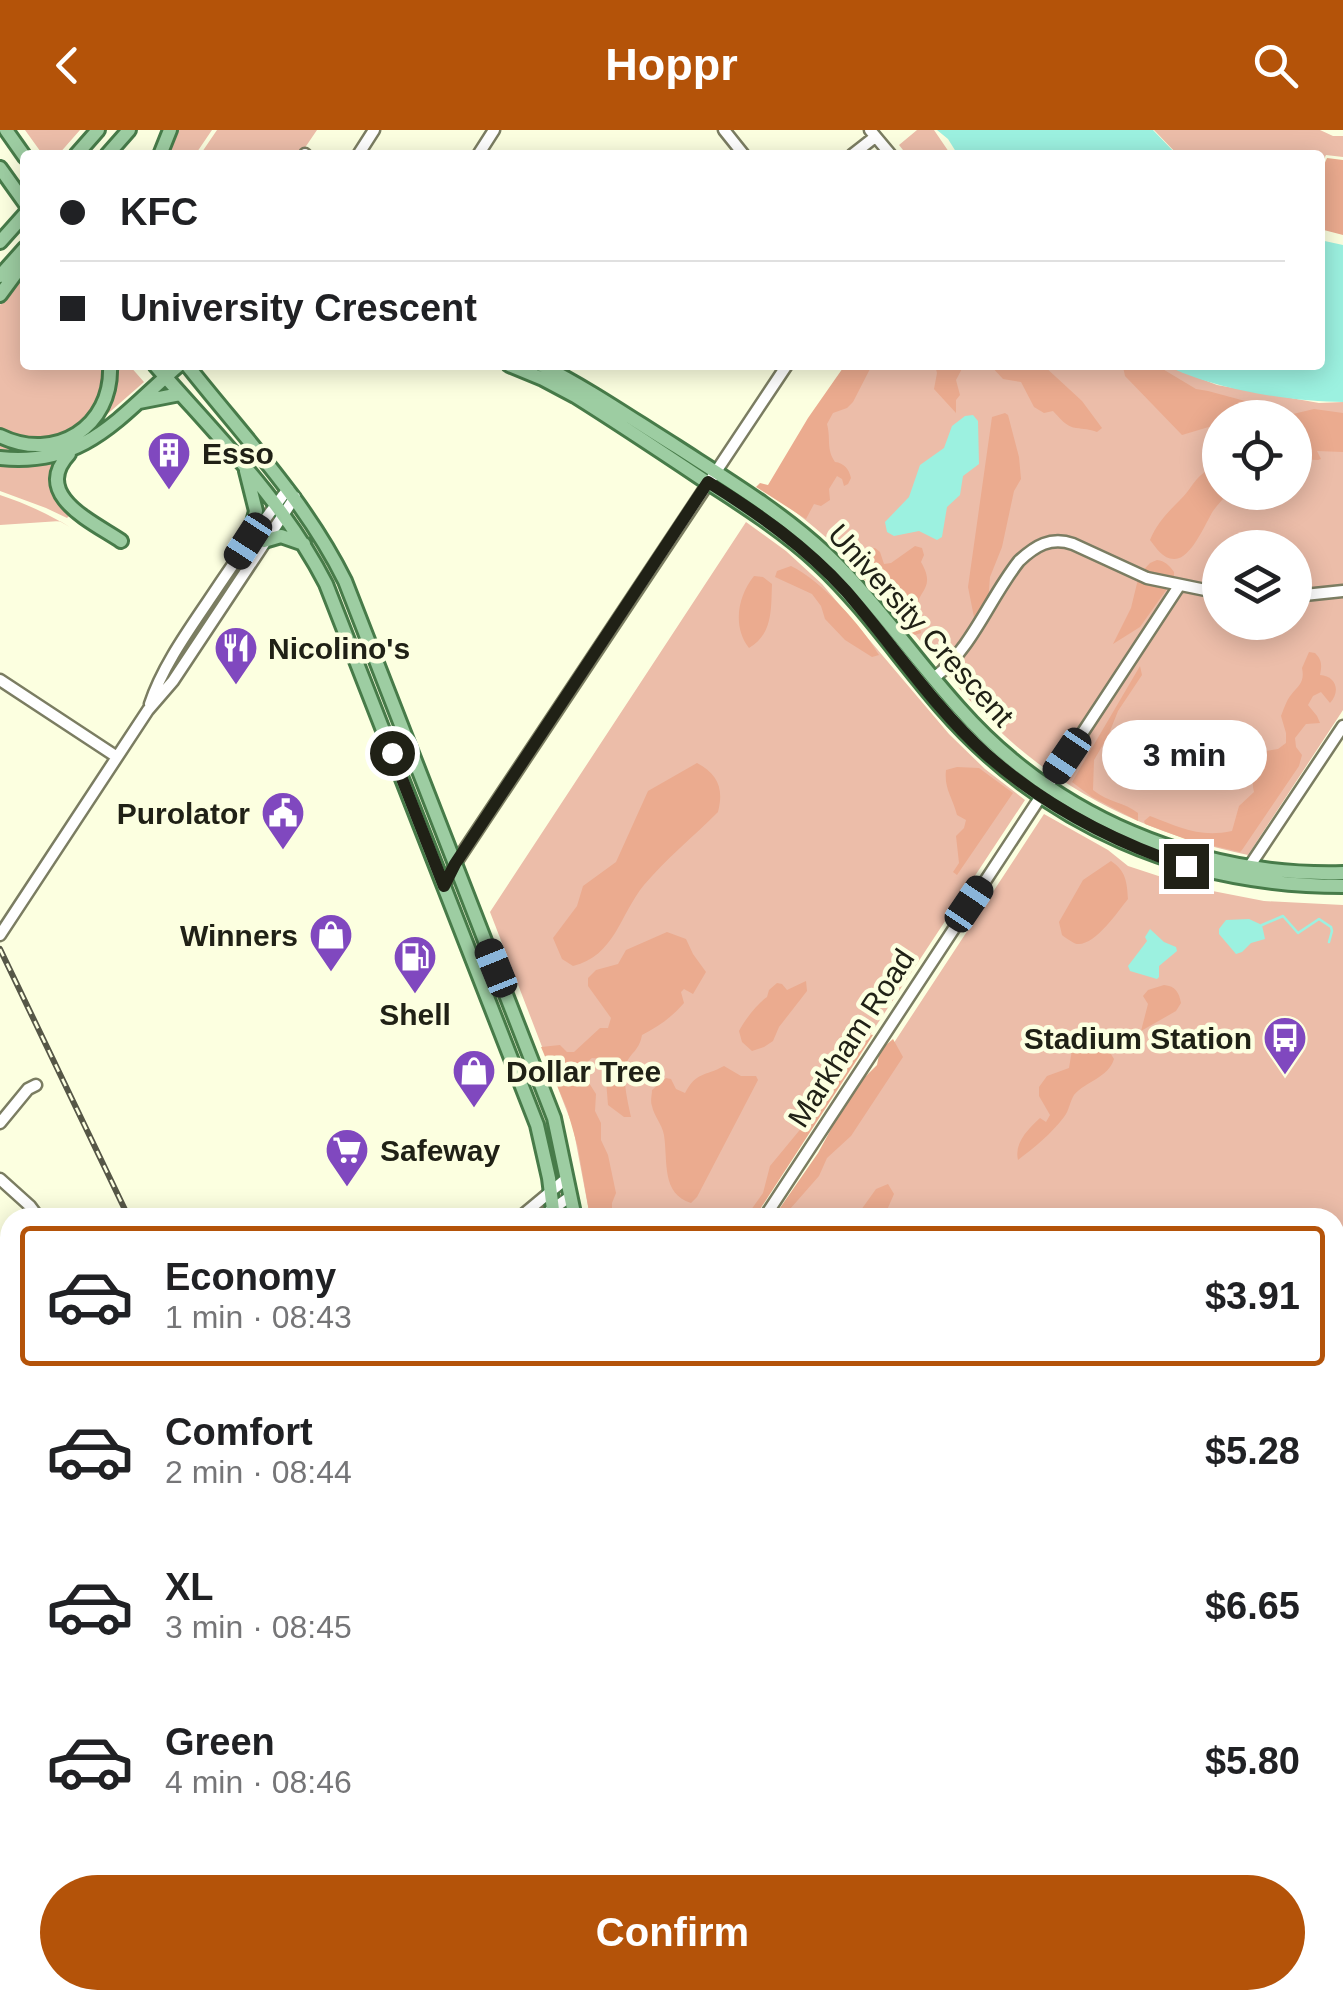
<!DOCTYPE html>
<html lang="en">
<head>
<meta charset="utf-8">
<style>
  :root { --surface:#fff; --page:#f6f6f6; --text:#202124; --muted:#757577; --line:#e0e0e0; --accent:#b45309 }
  body { margin:0; font-family:Arial,sans-serif; background:var(--page); color:var(--text); height:100vh; display:flex; flex-direction:column; font-size:38px; white-space:nowrap }
  * { box-sizing:border-box; margin:0 }
  p { font-size:32px; color:var(--muted) }
  .icon { flex:none; width:55px; height:55px; fill:none; stroke:currentColor; stroke-width:2; stroke-linecap:round; stroke-linejoin:round }
  .map { position:relative; flex:1; overflow:hidden }
  .panel { position:absolute; left:0px; top:1078px; width:1345px; height:802px; display:flex; flex-direction:column; background:var(--surface); border-radius:30px 30px 0 0; box-shadow:0 5px 25px #0003 }
  .panel>* { flex:none }
  .hud { position:absolute; left:20px; top:20px; width:1305px; height:220px; border-radius:10px; box-shadow:0 5px 25px #0003; display:grid; align-content:center; height:220px; padding:0 40px; background:var(--surface) }
  .controls { position:absolute; left:1202px; top:270px; display:grid; gap:20px }
  .controls a { display:grid; place-items:center; width:110px; height:110px; border-radius:50%; background:var(--surface); box-shadow:0 5px 25px #0003; font-size:50px }
  .end { position:absolute; width:45px; height:45px; margin:-22px; border:12px solid #202116; background:#fff; box-shadow:0 0 0 5px #fff }
  .from { border-radius:50% }
  .bubble { position:absolute; height:70px; border-radius:35px; background:var(--surface); box-shadow:0 5px 25px #0003; font-size:32px; font-weight:600; line-height:70px; text-align:center }
  .car { position:absolute; width:30px; height:60px; margin:-30px -15px; border-radius:12px; box-shadow:0 0 8px 2px #0007; background:linear-gradient(#222 24%,#8ab4d8 0 40%,#222 0 76%,#8ab4d8 0 86%,#222 0) }
  .hud b { display:flex; align-items:center; gap:35px; height:95px; font-size:38px }
  .hud b+b { border-top:2px solid var(--line) }
  .hud i { width:25px; height:25px; background:var(--text) }
  ul { padding:18px 0 0; list-style:none }
  li { display:flex; align-items:center; gap:30px; height:140px; margin:0 20px 15px; padding:0 20px; border:5px solid transparent; border-radius:10px }
  li div { flex:1 }
  li b { display:block; font-size:38px }
  li em { font-style:normal; font-weight:600 }
  li.selected { border-color:var(--accent) }
  li>.icon { width:90px; height:90px; stroke-width:1.5 }
  .primary-button { display:flex; gap:20px; margin-top:auto; padding:20px 40px }
  .primary-button a { flex:1; height:115px; border-radius:60px; background:var(--accent); color:#fff; font-size:40px; font-weight:600; line-height:115px; text-align:center }
  header { display:flex; justify-content:space-between; align-items:center; height:130px; padding:0 40px; background:var(--accent); color:#fff; font-size:45px; font-weight:600 }
  .map>svg:first-child { display:block }
  .green { fill:#ecbda9; fill-rule:evenodd }
  .forest { fill:#ebab8f }
  .water { fill:#9cf1e0 }
  .lines { fill:none; stroke-linecap:round; stroke-linejoin:round }
  .stream { stroke:#9cf1e0; stroke-width:2.5 }
  .minor-casing { stroke:#7b7d62; stroke-width:15 }
  .major-casing { stroke:#477b49; stroke-width:18 }
  .minor { stroke:#fff; stroke-width:10 }
  .major { stroke:#9dcda2; stroke-width:12 }
  .rail-casing { stroke:#565747; stroke-width:6 }
  .rail { stroke:#fcffe0; stroke-width:2.5; stroke-dasharray:8; stroke-linecap:butt }
  .route { stroke:#202116; stroke-width:12 }
  .labels { text-anchor:middle; dominant-baseline:central; stroke-width:9; stroke-linejoin:round; paint-order:stroke }
  .poi-label { font-size:30px; font-weight:bold; fill:#202116; stroke:#fcffe0; text-anchor:start }
  .street-label { font-size:30px; fill:#202116; stroke:#fcffe0 }
</style>
</head>
<body>
<header><svg class="icon" aria-label="back" viewBox="0 0 24 24"><path d="M15 5l-7 7 7 7"/></svg>Hoppr<svg class="icon" aria-label="search" viewBox="0 0 24 24"><circle cx="10" cy="10" r="6"/><path d="M15 15l6 6"/></svg></header>
<div class="map">
<svg width="1343" height="1878" viewBox="0 0 1343 1878">
  <rect width="100%" height="100%" fill="#fcffe0"/>
  <path class="green" d="M25 0H80L58 25H43Z
    M177 0H212L195 25H166Z
    M217 0H317L300 25H200Z
    M917 0H934L951 25H907L899 15Z
    M1154 0H1320L1333 6H1343V27L1326 25 1320 37V25H1178Z
    M25 143V235H104C102 291 53 329 0 298V175Z
    M114 235H129L144 252 79 309 45 324H0V310L5 313 82 305Z
    M850 235H1166L1217 255 1319 273 1343 272V580L1248 725C1157 706 1074 669 1005 606 958 563 921 510 880 462 847 423 809 391 767 361ZM1220 288H1295V362H1220ZM1220 418H1295V492H1220Z
    M57 331 56 337 73 382 67 388 46 378 0 361V333L24 335Z
    M0 365C30 375 55 387 81 404L60 391 0 395Z
    M746 392 786 421 822 454 949 604 985 639 1025 670 750 1087H590L573 997 490 782Z
    M1044 684 1108 720 1128 736 1192 757 1264 771 1343 775V1551L1335 1563V1088H779Z
    M10 1509V1729L0 1717V1513Z"/>
  <path class="forest" d="M1327 28 1343 30V105L1320 99V44Z
    M845 235H872L853 272 847 278 833 283 827 294C831 309 826 319 835 332 844 333 849 339 851 348L848 354 844 356 842 349 837 346 829 359 830 370 821 376 814 374 806 389 756 357 760 353 768 355 808 288Z
    M935 235H964L956 250 960 265 956 270V283L934 259 937 243Z
    M990 235H1043L1082 271 1102 298 1097 302C1089 299 1084 299 1076 298 1066 297 1059 287 1053 281L1044 283 1034 277 1021 252 1003 249Z
    M1125 235 1161 238 1196 259 1208 261 1293 284 1314 279 1343 283V322L1317 321 1321 329 1318 330 1295 329V288H1220V298L1212 296 1182 305 1125 246 1123 237Z
    M1005 283 1008 285 1019 327 1021 349 1014 361 1002 417 990 447 988 472 975 492 968 457 992 287Z
    M1209 340 1220 342V362L1229 363C1224 368 1218 374 1213 381 1206 392 1191 430 1174 429 1163 429 1156 418 1150 410 1157 393 1168 382 1180 370 1191 360 1195 346 1209 340Z
    M915 416 922 418 924 425 921 432C936 458 919 459 916 479 914 488 920 495 921 503L915 505 909 501 877 463 839 424 844 421 858 422 875 418 880 422 884 434 891 433Z
    M1157 430C1165 431 1169 435 1174 442V449L1140 497 1113 514 1131 478 1139 445 1150 433Z
    M791 436C821 450 862 496 879 525L872 527 845 510 825 489 821 476 812 464 775 447 777 441Z
    M754 446 763 447 772 454C771 479 773 504 749 518 732 496 738 466 754 446Z
    M1309 522 1315 523C1322 530 1322 535 1320 545 1336 546 1341 561 1330 573L1321 562 1313 566 1308 575 1317 586 1320 593 1306 594 1295 608 1296 617 1302 625 1299 636 1242 720 1240 722 1188 710 1145 694 1144 691 1150 686C1179 697 1199 708 1232 701L1239 676 1254 662C1250 647 1257 632 1266 621L1278 619 1286 613V603L1281 586C1284 579 1286 571 1291 565 1299 555 1305 552 1302 538Z
    M1140 536 1142 545 1118 581 1108 606 1094 630 1093 660C1109 673 1124 672 1138 683V691L1092 667 1072 652Z
    M697 633C718 644 724 659 718 682 694 706 666 729 644 755 620 784 615 826 573 836L562 829 553 808 577 776 583 756 616 732 648 661Z
    M957 637 979 638 1013 663 957 745 953 742 959 733 956 706 964 698 966 690 957 685C952 666 944 659 946 640Z
    M1111 731C1126 741 1127 752 1128 769 1118 781 1095 816 1077 814 1075 814 1064 807 1062 805L1059 792 1083 750Z
    M667 802 686 809 693 824 706 842 693 864 684 859 681 862 684 873C672 887 658 897 642 905 639 922 629 923 626 935 622 949 628 973 631 987H624L608 975 605 938 602 929 592 928 586 933 589 953 596 964 595 981 601 993V1010L608 1025 616 1063 612 1073V1087H590L578 1018 567 979 541 917 560 915 567 922H574L600 898H608L611 888 588 856V848L596 840 618 834 626 820Z
    M806 851 807 861 779 897 773 911 764 917 752 921 742 912 739 901C744 891 757 874 767 867L769 860 777 853 782 854 787 860Z
    M1164 855C1176 856 1179 863 1181 873L1176 881 1141 901 1148 874 1143 866 1148 860Z
    M865 903 873 905 755 1087H746L763 1063 770 1036 803 996 835 941 845 931 851 916Z
    M893 909 903 927 851 1006 827 1028 819 1046 783 1087 773 1088 818 1023 853 959 877 935 880 920Z
    M1084 909C1097 913 1107 916 1114 929 1108 948 1086 951 1074 965 1070 971 1069 981 1064 987 1051 1004 1035 1017 1018 1030 1014 1013 1028 999 1040 988L1046 992 1050 985 1039 966V957L1047 946 1069 938 1072 920Z
    M724 936 741 946H756L758 950 697 1067 691 1073C661 1064 668 1031 664 1005 662 994 654 986 652 976 650 971 652 965 652 960L666 948 671 949 676 959 685 963C697 941 704 947 724 936Z
    M888 1054 894 1064 884 1087H856L876 1059Z"/>
  <path class="water" d="M937 0H1153L1177 25H958L948 9Z
    M1320 110 1343 115V272C1293 272 1211 259 1166 235H1320Z
    M973 285 978 291 979 334 963 346 960 365 947 377 942 407 937 410 919 401 894 406 887 402 885 392 909 367 920 335 944 318 952 296 965 286Z
    M1249 789 1262 795 1265 809 1251 813 1242 822 1236 824 1219 804V799L1226 790Z
    M1150 799 1164 812 1176 817 1177 821 1159 836V847L1157 849 1130 841 1128 836 1147 811 1145 807Z"/>
  <g class="lines">
    <path class="stream" d="M1262 795 1283 786 1298 803 1319 789 1331 797 1332 801 1329 812"/>
    <defs>
      <path id="minor" d="M724 0 744 25
        M870 0 891 25
        M305 24 306 25
        M358 25 374 0
        M478 25 494 0
        M852 25 875 7
        M1295 466 1343 461
        M934 548C973 517 989 469 1019 431 1035 416 1051 406 1073 414L1147 448 1220 463
        M0 550 117 627
        M150 574C162 538 186 504 207 473 233 434 259 396 288 359
        M1249 737 1343 596
        M444 757 455 734 787 235
        M0 805 148 580 173 551 295 367
        M0 993 28 959 36 955
        M0 1049 30 1076 39 1088
        M519 1088 567 1048
        M540 1088 571 1066
        M764 1088 1179 456
        M0 1158 10 1144
        M0 1263 10 1283
        M0 1359 10 1354
        M0 1743 10 1752
        M1335 1820 1343 1825
        M1335 1836 1343 1841
        M185 1870 196 1878
        M0 1872 10 1878
        M108 1878 114 1870
        M243 1878 248 1870
        M376 1878 382 1870"/>
      <path id="major" d="M6 0 25 27
        M76 25 98 0
        M107 25 129 0
        M160 25 170 0
        M0 38 25 73
        M0 112 25 84
        M0 146 25 118
        M0 165 25 131
        M155 235C216 305 283 370 326 454L537 995 549 1048 554 1088
        M187 235C243 306 305 370 345 451L554 988 575 1088
        M509 235 543 249 575 266C618 293 660 321 702 349 743 375 783 401 818 433 865 477 900 530 941 577 1045 697 1186 756 1343 756
        M541 235C589 259 632 289 677 317 728 350 781 382 825 423 875 470 913 527 959 578 1055 687 1198 747 1343 743
        M139 272 180 264
        M0 306C55 333 113 297 110 235
        M69 324C31 365 93 392 121 411
        M0 328C85 337 120 286 179 235
        M246 341 256 381 248 411
        M264 411 281 406 304 414
        M1335 1580 1343 1567
        M1335 1618 1343 1606
        M700 1870 701 1878
        M720 1870 721 1878
        M1139 1878 1144 1870
        M1165 1878 1170 1870"/>
    </defs>
    <use href="#minor" class="minor-casing"/>
    <use href="#major" class="major-casing"/>
    <use href="#minor" class="minor"/>
    <use href="#major" class="major"/>
    <defs>
      <path id="rail" d="M0 819 129 1088
        M512 1870 516 1878"/>
    </defs>
    <use href="#rail" class="rail-casing"/>
    <use href="#rail" class="rail"/>
  </g>
  <g class="lines">
    <path class="route" d="M392 623 444 756 455 734 708 352C758 383 806 417 846 461 893 515 933 576 986 624 1045 676 1111 711 1186 736"/>
  </g>
  <defs>
    <symbol id="building-pin" viewBox="-11 -11 22 30"><path d="M0 17L-7.5 6A9.5 9.5 0 1 1 7.5 6Z" fill="#8048bf" stroke="#fcffe0"/><path d="M-4-6H4V6H1V3H-1V6H-4ZM-2.5-4.3h1.7v1.8h-1.7ZM.8-4.3h1.7v1.8H.8ZM-2.5-1h1.7V.8h-1.7ZM.8-1h1.7V.8H.8Z" fill="#fff"/></symbol>
    <symbol id="restaurant-pin" viewBox="-11 -11 22 30"><path d="M0 17L-7.5 6A9.5 9.5 0 1 1 7.5 6Z" fill="#8048bf" stroke="#fcffe0"/><path d="M-5-6h1v4h1v-4h1v4h1v-4h1v5L-1.5 .5V6h-2V.5L-5-1ZM5-6V6H3V1.5H1.5Q1.5-4 5-6Z" fill="#fff"/></symbol>
    <symbol id="civic-pin" viewBox="-11 -11 22 30"><path d="M0 17L-7.5 6A9.5 9.5 0 1 1 7.5 6Z" fill="#8048bf" stroke="#fcffe0"/><path d="M-.6-6.5H3V-4.5H.6V-3L4-1V1h2V6H-6V1h2V-1L-.6-3ZM-1.2 2.5V6h2.4V2.5Z" fill="#fff"/></symbol>
    <symbol id="shop-pin" viewBox="-11 -11 22 30"><path d="M0 17L-7.5 6A9.5 9.5 0 1 1 7.5 6Z" fill="#8048bf" stroke="#fcffe0"/><path d="M-5-2.5h2.3a2.7 3.5 0 0 1 5.4 0H5L5.5 6h-11ZM-1.5-2.5h3a1.5 2.3 0 0 0-3 0Z" fill="#fff"/></symbol>
    <symbol id="fuel-pin" viewBox="-11 -11 22 30"><path d="M0 17L-7.5 6A9.5 9.5 0 1 1 7.5 6Z" fill="#8048bf" stroke="#fcffe0"/><path d="M-5.5-6h7V0h2V4h1.3V-2.5L3-4.5l.8-.8L6-3V5H2.5V1h-1V6h-7ZM-4.2-4.7v3.2H.2V-4.7Z" fill="#fff"/></symbol>
    <symbol id="bus-pin" viewBox="-11 -11 22 30"><path d="M0 17L-7.5 6A9.5 9.5 0 1 1 7.5 6Z" fill="#8048bf" stroke="#fcffe0"/><path d="M-5-6H5V4H4V6H2V4H-2V6H-4V4H-5ZM-3.5-4V0h7V-4ZM-3.5 1.2v1.5H-2V1.2ZM2 1.2v1.5H3.5V1.2Z" fill="#fff"/></symbol>
    <symbol id="supermarket-pin" viewBox="-11 -11 22 30"><path d="M0 17L-7.5 6A9.5 9.5 0 1 1 7.5 6Z" fill="#8048bf" stroke="#fcffe0"/><path d="M-6-5.5h2.5l.6 2H6L4.5 2H-2.5L-4.4-4H-6ZM-1.5 3.2a1.3 1.3 0 1 0 .1 0ZM3 3.2a1.3 1.3 0 1 0 .1 0Z" fill="#fff"/></symbol>
  </defs>
  <g fill-rule="evenodd">
    <use href="#building-pin" x="144" y="298" width="50" height="68"/>
    <use href="#restaurant-pin" x="211" y="493" width="50" height="68"/>
    <use href="#civic-pin" x="258" y="658" width="50" height="68"/>
    <use href="#shop-pin" x="306" y="780" width="50" height="68"/>
    <use href="#fuel-pin" x="390" y="802" width="50" height="68"/>
    <use href="#bus-pin" x="1260" y="883" width="50" height="68"/>
    <use href="#shop-pin" x="449" y="916" width="50" height="68"/>
    <use href="#supermarket-pin" x="322" y="995" width="50" height="68"/>
  </g>
  <g class="labels">
    <g class="poi-label">
      <text x="202" y="323">Esso</text>
      <text x="268" y="518">Nicolino's</text>
      <text x="250" y="683" text-anchor="end">Purolator</text>
      <text x="298" y="805" text-anchor="end">Winners</text>
      <text x="415" y="884" text-anchor="middle">Shell</text>
      <text x="1252" y="908" text-anchor="end">Stadium Station</text>
      <text x="506" y="941">Dollar Tree</text>
      <text x="380" y="1020">Safeway</text>
    </g>
    <g class="street-label">
      <text transform="translate(921 495) rotate(48)">University Crescent</text>
      <text transform="translate(851 908) rotate(-57)">Markham Road</text>
    </g>
  </g>
</svg>
<div class="controls">
<a><svg class="icon" aria-label="locate" viewBox="0 0 24 24"><circle cx="12" cy="12" r="6"/><path d="M12 2v4M12 18v4M2 12h4M18 12h4"/></svg></a>
<a><svg class="icon" aria-label="layers" viewBox="0 0 24 24"><path d="M12 4l9 5-9 5-9-5zM3 14l9 5 9-5"/></svg></a>
</div>
<i class="end from" style="left:392px;top:623px"></i>
<i class="end" style="left:1186px;top:736px"></i>
<div class="bubble" style="left:1102px;top:590px;width:165px">3 min</div>
<i class="car" style="left:248px;top:411px;rotate:213deg"></i>
<i class="car" style="left:1067px;top:626px;rotate:214deg"></i>
<i class="car" style="left:969px;top:774px;rotate:34deg"></i>
<i class="car" style="left:496px;top:838px;rotate:338deg"></i>
<div class="hud">
<b><i class="from"></i>KFC</b>
<b><i></i>University Crescent</b>
</div>
<section class="panel">
<ul>
<li class="selected"><svg class="icon" aria-label="car" viewBox="0 0 24 24"><path d="M5 17H2v-5l4-1 3-4h7l3 4 3 1v5h-3M9 17h6M6 11h13"/><circle cx="7" cy="17" r="2"/><circle cx="17" cy="17" r="2"/></svg><div><b>Economy</b><p>1 min · 08:43</p></div><em>$3.91</em></li>
<li><svg class="icon" aria-label="car" viewBox="0 0 24 24"><path d="M5 17H2v-5l4-1 3-4h7l3 4 3 1v5h-3M9 17h6M6 11h13"/><circle cx="7" cy="17" r="2"/><circle cx="17" cy="17" r="2"/></svg><div><b>Comfort</b><p>2 min · 08:44</p></div><em>$5.28</em></li>
<li><svg class="icon" aria-label="car" viewBox="0 0 24 24"><path d="M5 17H2v-5l4-1 3-4h7l3 4 3 1v5h-3M9 17h6M6 11h13"/><circle cx="7" cy="17" r="2"/><circle cx="17" cy="17" r="2"/></svg><div><b>XL</b><p>3 min · 08:45</p></div><em>$6.65</em></li>
<li><svg class="icon" aria-label="car" viewBox="0 0 24 24"><path d="M5 17H2v-5l4-1 3-4h7l3 4 3 1v5h-3M9 17h6M6 11h13"/><circle cx="7" cy="17" r="2"/><circle cx="17" cy="17" r="2"/></svg><div><b>Green</b><p>4 min · 08:46</p></div><em>$5.80</em></li>
</ul>
<div class="primary-button"><a>Confirm</a></div>
</section>
</div>
</body>
</html>
